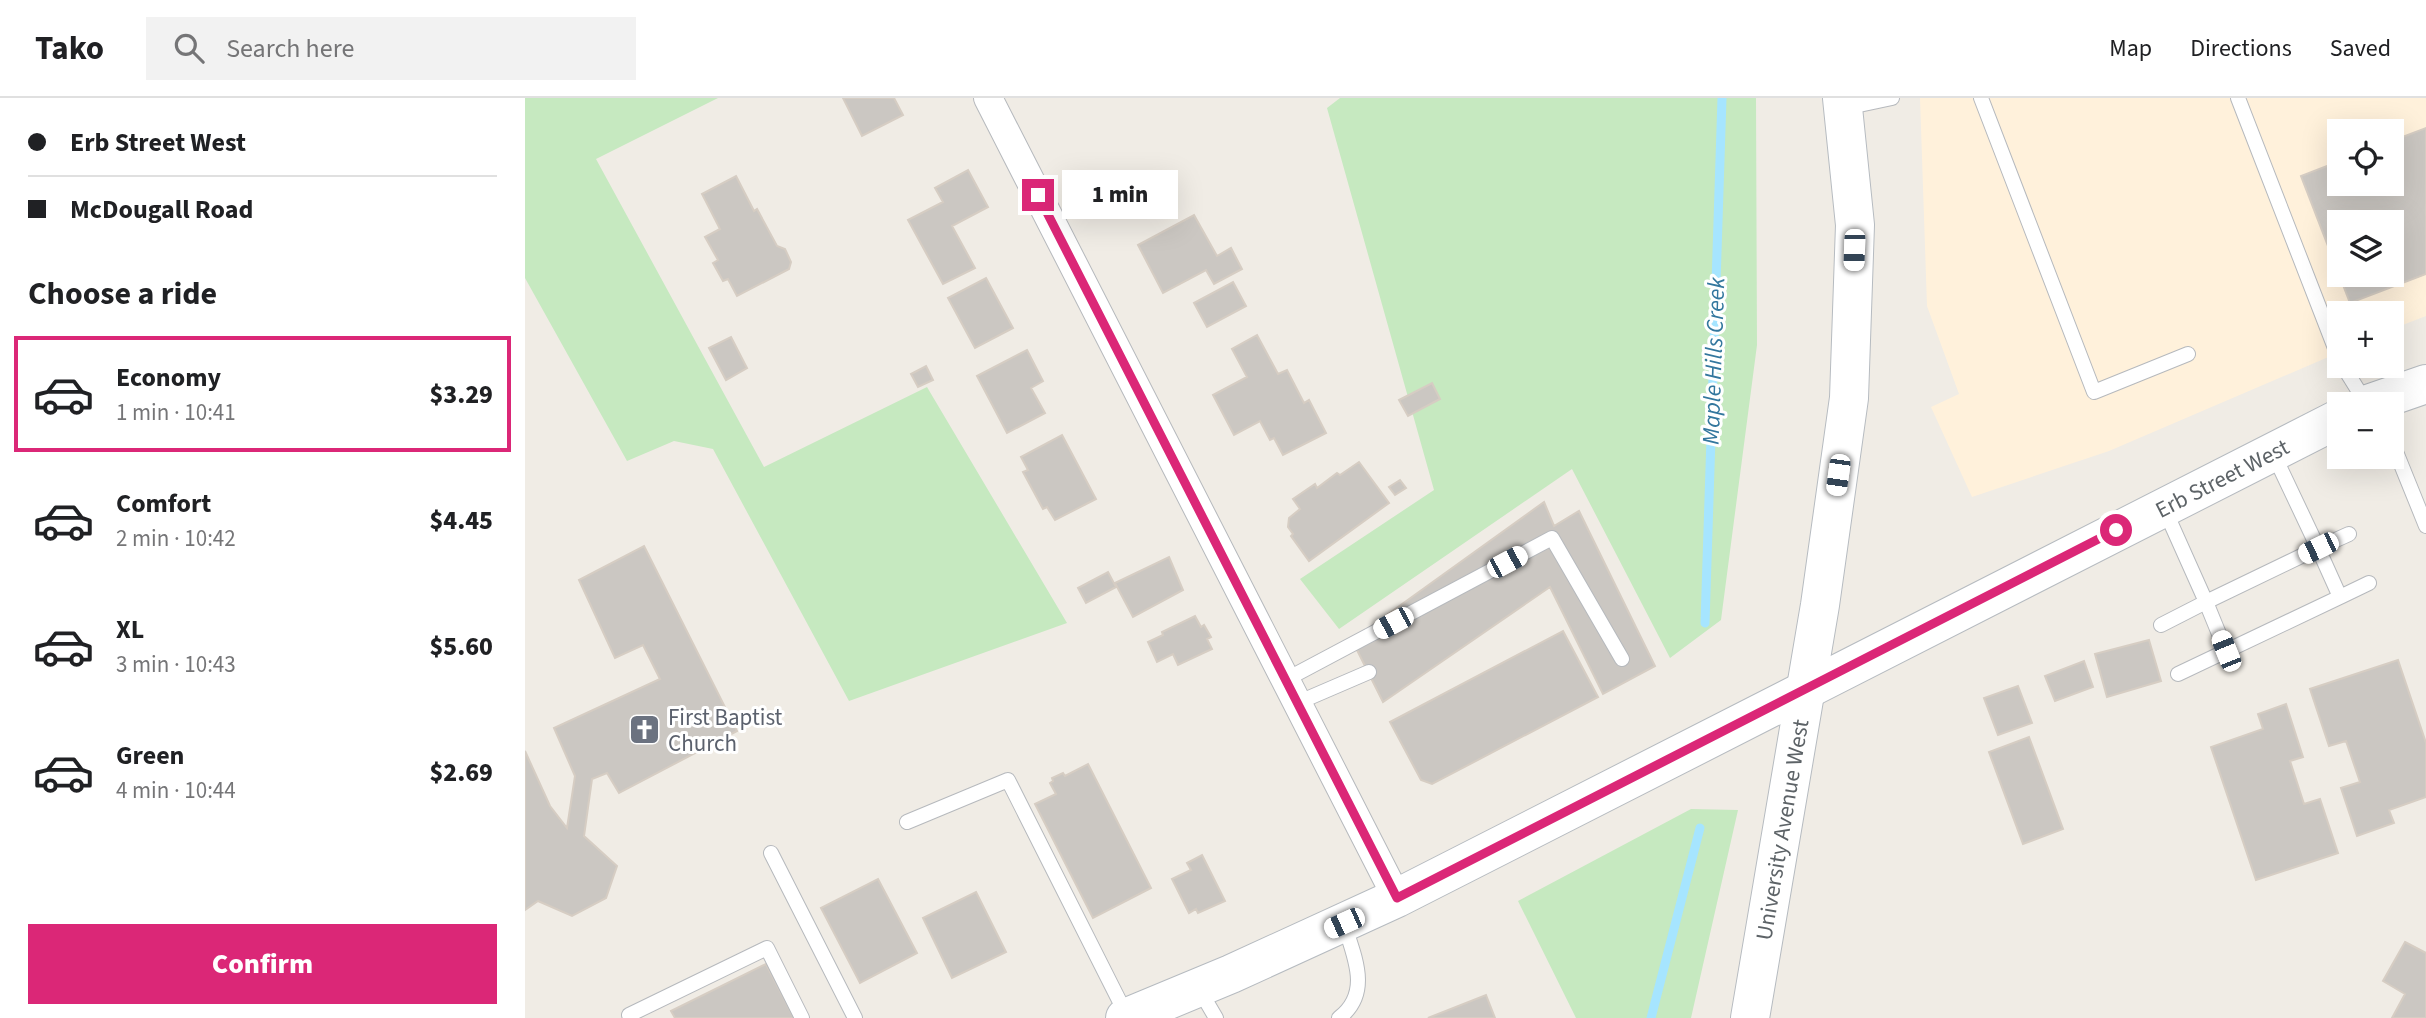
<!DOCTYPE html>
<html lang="en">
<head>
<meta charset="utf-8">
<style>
  :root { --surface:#fff; --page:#f2f2f2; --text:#202124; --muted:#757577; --line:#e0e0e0; --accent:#db2777 }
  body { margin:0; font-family:"Source Sans 3",sans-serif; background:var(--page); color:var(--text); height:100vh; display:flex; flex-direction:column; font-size:26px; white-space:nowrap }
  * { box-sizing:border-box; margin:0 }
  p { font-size:23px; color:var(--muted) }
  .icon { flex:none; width:38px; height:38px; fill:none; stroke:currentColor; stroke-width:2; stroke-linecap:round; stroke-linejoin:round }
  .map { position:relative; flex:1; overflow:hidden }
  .sheet { display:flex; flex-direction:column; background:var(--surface); width:525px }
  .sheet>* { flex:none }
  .top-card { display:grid; align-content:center; height:154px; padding:0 28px; background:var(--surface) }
  .tools { position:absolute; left:1802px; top:21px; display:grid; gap:14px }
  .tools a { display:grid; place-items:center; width:77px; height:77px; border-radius:0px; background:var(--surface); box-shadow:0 7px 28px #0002; font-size:35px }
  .end { position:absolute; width:32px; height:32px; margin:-16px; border:9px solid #db2777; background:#fff; box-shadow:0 0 0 4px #fff }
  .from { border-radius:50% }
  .bubble { position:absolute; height:49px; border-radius:0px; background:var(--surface); box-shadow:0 7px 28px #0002; font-size:23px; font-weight:800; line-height:49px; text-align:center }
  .car { position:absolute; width:21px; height:42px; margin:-21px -10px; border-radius:9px; box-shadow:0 0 5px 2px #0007; background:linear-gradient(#fff 24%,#345 0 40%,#fff 0 76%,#345 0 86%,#fff 0) }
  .top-card b { display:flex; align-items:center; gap:24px; height:66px; font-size:26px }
  .top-card b+b { border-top:2px solid var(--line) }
  .top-card i { width:18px; height:18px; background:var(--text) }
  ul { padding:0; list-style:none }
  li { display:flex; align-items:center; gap:21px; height:116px; margin:0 14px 10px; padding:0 14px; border:4px solid transparent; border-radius:0px }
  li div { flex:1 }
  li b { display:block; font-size:26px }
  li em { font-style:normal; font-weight:800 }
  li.active { border-color:var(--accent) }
  li>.icon { width:63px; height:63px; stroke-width:1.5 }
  h2 { padding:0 28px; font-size:32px; line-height:84px }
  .action { display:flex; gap:14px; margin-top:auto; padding:14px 28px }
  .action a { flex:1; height:80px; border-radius:0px; background:var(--accent); color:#fff; font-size:28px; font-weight:800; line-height:80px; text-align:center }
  header { display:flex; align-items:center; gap:42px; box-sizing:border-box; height:98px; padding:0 35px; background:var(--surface); border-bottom:2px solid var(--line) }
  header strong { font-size:33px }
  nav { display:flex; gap:38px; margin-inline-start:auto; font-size:24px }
  .search { width:490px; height:63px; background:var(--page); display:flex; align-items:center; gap:18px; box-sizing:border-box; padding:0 24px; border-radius:0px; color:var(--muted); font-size:26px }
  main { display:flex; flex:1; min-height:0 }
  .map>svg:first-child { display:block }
  .commercial { fill:#fff1db; fill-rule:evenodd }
  .green { fill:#c6e9c0 }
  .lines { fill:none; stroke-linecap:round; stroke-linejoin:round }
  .stream { stroke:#a6e5ff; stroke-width:9 }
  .building { fill:#cbc7c2; stroke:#d6cdc3; stroke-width:2; fill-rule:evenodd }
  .lane-casing { stroke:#b6b9bd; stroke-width:16 }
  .street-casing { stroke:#b6b9bd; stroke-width:30 }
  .secondary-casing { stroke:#b6bbc0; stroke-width:40 }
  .lane { stroke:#fff; stroke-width:14 }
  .street { stroke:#fff; stroke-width:28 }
  .secondary { stroke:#fff; stroke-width:38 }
  .route { stroke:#db2777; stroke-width:9 }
  .labels { text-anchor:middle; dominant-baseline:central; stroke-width:6; stroke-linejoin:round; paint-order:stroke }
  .street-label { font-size:23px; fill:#5d6367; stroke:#fff }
  .worship-label { font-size:23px; fill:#5b616d; stroke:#fff; text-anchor:start }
  .water-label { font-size:24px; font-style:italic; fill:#33779e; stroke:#fff }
</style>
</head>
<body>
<header>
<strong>Tako</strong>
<div class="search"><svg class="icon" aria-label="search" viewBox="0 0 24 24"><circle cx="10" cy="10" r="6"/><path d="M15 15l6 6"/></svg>Search here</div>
<nav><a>Map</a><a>Directions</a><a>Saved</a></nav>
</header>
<main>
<section class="sheet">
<div class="top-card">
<b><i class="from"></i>Erb Street West</b>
<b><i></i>McDougall Road</b>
</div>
<h2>Choose a ride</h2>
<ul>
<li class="active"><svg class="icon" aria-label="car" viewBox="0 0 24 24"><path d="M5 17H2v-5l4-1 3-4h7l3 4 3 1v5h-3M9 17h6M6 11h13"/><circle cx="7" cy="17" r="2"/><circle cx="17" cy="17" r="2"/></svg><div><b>Economy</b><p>1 min · 10:41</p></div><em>$3.29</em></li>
<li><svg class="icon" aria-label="car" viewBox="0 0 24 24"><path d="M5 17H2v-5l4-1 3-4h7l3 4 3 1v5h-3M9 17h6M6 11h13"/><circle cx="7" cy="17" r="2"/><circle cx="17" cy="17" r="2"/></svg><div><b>Comfort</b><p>2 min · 10:42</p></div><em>$4.45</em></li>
<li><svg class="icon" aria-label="car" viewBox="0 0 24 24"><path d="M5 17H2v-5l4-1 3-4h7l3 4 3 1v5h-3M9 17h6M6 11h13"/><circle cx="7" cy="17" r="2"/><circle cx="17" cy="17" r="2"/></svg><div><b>XL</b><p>3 min · 10:43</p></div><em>$5.60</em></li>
<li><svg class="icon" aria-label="car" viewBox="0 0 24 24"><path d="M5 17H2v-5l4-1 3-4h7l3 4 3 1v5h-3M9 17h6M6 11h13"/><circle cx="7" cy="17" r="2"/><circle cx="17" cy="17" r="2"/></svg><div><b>Green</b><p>4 min · 10:44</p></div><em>$2.69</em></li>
</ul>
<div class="action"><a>Confirm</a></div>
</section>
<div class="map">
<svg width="1901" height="920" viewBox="0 0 1901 920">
  <rect width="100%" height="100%" fill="#f0ece5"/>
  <path class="commercial" d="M1395 0H1901V218L1867 231V215H1815V254L1584 353 1447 399 1406 309 1434 296 1402 208ZM1815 33H1867V86H1815ZM1815 124H1867V177H1815Z"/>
  <path class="green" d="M0 0H193L71 61 239 369 402 289 542 525 324 603 188 351 149 343 102 363 0 180Z
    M815 0H1231L1232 247 1196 522 1145 560 1047 371 814 531 775 481 909 392 802 10Z
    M1166 711 1213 712 1166 920H1051L993 803Z"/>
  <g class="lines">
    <path class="stream" d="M1180 525 1197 0
      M1126 920 1175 730"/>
  </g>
  <path class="building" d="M318 0H369L378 17 337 38Z
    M1901 30V176L1825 205 1776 78 1815 63V86H1867V43ZM1815 124H1867V177H1815Z
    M443 72 463 109 427 128 450 170 418 186 383 122 418 104 410 90Z
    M211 78 229 113 232 111 252 148 260 151 266 164 264 171 212 198 203 181 198 183 188 165 193 162 180 139 195 131 177 96Z
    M669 117 692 158 706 150 717 171 689 186 681 172 638 195 613 147Z
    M461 180 488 230 450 250 423 200Z
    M708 184 721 208 682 229 669 205Z
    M732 237 753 276 762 272 779 305 784 302 801 335 758 357 749 340 745 342 735 323 709 337 688 297 722 279 707 251Z
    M206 239 222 270 201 282 184 250Z
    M502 252 518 283 506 290 520 315 482 335 452 278Z
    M401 268 408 282 393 289 386 276Z
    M907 285 915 301 883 318 874 302Z
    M537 337 571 401 530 422 522 409 518 411 498 374 503 372 496 359Z
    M834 364 864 405 784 463 766 438 768 436 763 429 764 420 775 411 768 401 790 386 792 390 812 375 815 377Z
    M875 382 881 390 870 397 864 389Z
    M1019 404 1029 428 1054 413 1130 568 1078 596 1025 489 858 604 827 542Z
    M119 448 212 633 94 695 82 675 67 681 59 738 92 768 81 800 47 818 13 803 0 812V653L25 708 42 730 50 678 29 630 135 581 118 547 90 560 54 482Z
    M644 459 658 492 608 519 590 485Z
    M583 474 591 489 561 505 553 490Z
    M670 518 676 529 679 527 686 539 682 541 687 551 653 567 648 556 632 564 623 544 638 537 637 534Z
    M1038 533 1073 599 907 686 896 682 865 624Z
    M1624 542 1636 583 1582 599 1570 556Z
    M1873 562 1901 645V699L1864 712 1869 725 1832 738 1816 690 1835 684 1821 643 1804 648 1785 591Z
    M1559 563 1568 589 1530 603 1520 578Z
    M1493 588 1507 625 1473 637 1459 600Z
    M1761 606 1778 659 1765 663 1779 706 1795 701 1813 755 1731 782 1686 649 1738 631 1733 616Z
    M1504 639 1538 731 1498 746 1464 654Z
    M563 666 626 790 568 820 510 706 531 696 525 685 528 683 527 680 538 675 540 678Z
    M677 757 700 803 673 815 671 811 664 815 647 781 666 772 662 765Z
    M353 781 392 855 335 885 296 810Z
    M451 794 481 854 427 880 398 820Z
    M1880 844 1901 855V920H1867L1880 896 1858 883Z
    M241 866 269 920H150L146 913Z
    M961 897 970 920H903Z"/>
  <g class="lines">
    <defs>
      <path id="lane" d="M1456 0 1569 294 1663 256
        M1713 0 1815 263
        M1320 10 1367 0
        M1818 268 1841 305
        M1867 344 1901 428
        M1639 410 1681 504 1793 450 1749 357
        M1815 499 1844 485
        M1636 527 1681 504 1701 553
        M1653 576 1815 499 1793 450 1824 436
        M760 582 1027 440 1097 561
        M772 605 844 574
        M382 724 483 682 602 918
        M246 755 330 920
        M674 891 691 920
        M104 917 242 850 277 920
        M814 920C847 895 829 858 819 826"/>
      <path id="street" d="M463 0 872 800"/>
      <g id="secondary">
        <path d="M1843 306 1901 286"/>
        <path id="s1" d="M600 920 706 876 872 800 1815 320"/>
        <path id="s2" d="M1225 920 1295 507 1324 300 1330 127 1317 0"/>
      </g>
    </defs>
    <use href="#lane" class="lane-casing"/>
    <use href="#street" class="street-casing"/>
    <use href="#secondary" class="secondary-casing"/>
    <use href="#lane" class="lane"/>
    <use href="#street" class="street"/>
    <use href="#secondary" class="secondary"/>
  </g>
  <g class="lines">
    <path class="route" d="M513 97 872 800 1591 432"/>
  </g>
  <defs>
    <symbol id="church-square" viewBox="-11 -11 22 22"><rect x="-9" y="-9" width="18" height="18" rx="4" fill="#6b7280" stroke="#fff"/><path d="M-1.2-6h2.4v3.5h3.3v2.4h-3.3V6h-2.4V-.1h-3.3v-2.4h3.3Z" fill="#fff"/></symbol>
  </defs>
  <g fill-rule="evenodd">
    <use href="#church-square" x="102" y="614" width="35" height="35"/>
  </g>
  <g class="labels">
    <g class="street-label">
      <text stroke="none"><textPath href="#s1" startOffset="1223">Erb Street West</textPath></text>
      <text stroke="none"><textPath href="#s2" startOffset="191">University Avenue West</textPath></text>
    </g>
    <g class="worship-label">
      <text x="143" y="619">First Baptist<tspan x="143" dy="26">Church</tspan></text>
    </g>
    <g class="water-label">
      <text transform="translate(1189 263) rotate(-88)">Maple Hills Creek</text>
    </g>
  </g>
</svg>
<div class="tools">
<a><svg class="icon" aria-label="locate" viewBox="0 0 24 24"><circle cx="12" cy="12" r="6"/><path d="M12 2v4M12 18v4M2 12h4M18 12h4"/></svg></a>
<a><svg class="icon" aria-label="layers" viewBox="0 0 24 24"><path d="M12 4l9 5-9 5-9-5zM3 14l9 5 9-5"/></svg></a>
<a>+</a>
<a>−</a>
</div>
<i class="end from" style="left:1591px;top:432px"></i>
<i class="end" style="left:513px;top:97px"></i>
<div class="bubble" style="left:537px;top:72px;width:116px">1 min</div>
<i class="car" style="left:1329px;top:152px;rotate:182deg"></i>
<i class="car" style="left:1313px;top:377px;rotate:188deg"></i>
<i class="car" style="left:1793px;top:450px;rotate:244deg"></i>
<i class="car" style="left:982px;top:464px;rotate:62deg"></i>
<i class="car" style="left:868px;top:525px;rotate:242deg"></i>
<i class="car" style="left:1701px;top:553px;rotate:338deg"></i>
<i class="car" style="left:819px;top:825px;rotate:246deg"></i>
</div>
</main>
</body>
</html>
